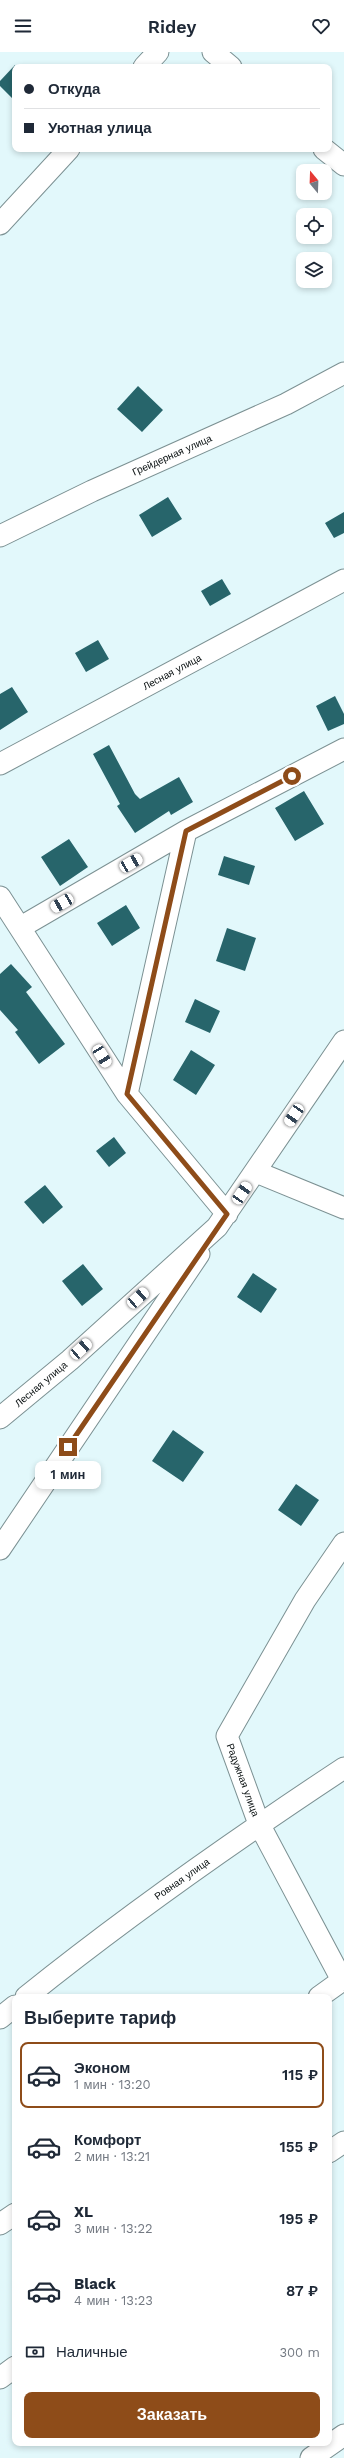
<!DOCTYPE html>
<html lang="ru">
<head>
<meta charset="utf-8">
<style>
  :root { --surface:#fff; --page:#f6f6f7; --text:#1f2937; --muted:#747a83; --line:#e0e1e3; --accent:#8e4c19 }
  body { margin:0; font-family:"Work Sans",sans-serif; background:var(--page); color:var(--text); height:100vh; display:flex; flex-direction:column; font-size:15px; white-space:nowrap }
  * { box-sizing:border-box; margin:0 }
  p { font-size:13px; color:var(--muted) }
  .icon { flex:none; width:22px; height:22px; fill:none; stroke:currentColor; stroke-width:2; stroke-linecap:round; stroke-linejoin:round }
  .map { position:relative; flex:1; overflow:hidden }
  .drawer { position:absolute; left:12px; top:1942px; width:320px; height:452px; display:flex; flex-direction:column; background:var(--surface); border-radius:8px; box-shadow:0 2px 6px #0003 }
  .drawer>* { flex:none }
  .top-card { position:absolute; left:12px; top:12px; width:320px; height:88px; border-radius:8px; box-shadow:0 2px 6px #0003; display:grid; align-content:center; height:88px; padding:0 12px; background:var(--surface) }
  .needle { width:26px; rotate:341deg }
  .buttons { position:absolute; left:296px; top:112px; display:grid; gap:8px }
  .buttons a { display:grid; place-items:center; width:36px; height:36px; border-radius:8px; background:var(--surface); box-shadow:0 2px 6px #0003; font-size:20px }
  .end { position:absolute; width:18px; height:18px; margin:-9px; border:5px solid #8e4c19; background:#fff; box-shadow:0 0 0 2px #fff }
  .from { border-radius:50% }
  .bubble { position:absolute; height:28px; border-radius:8px; background:var(--surface); box-shadow:0 2px 6px #0003; font-size:13px; font-weight:600; line-height:28px; text-align:center }
  .car { position:absolute; width:12px; height:24px; margin:-12px -6px; border-radius:5px; box-shadow:0 0 3px 1px #0007; background:linear-gradient(#fff 24%,#345 0 40%,#fff 0 76%,#345 0 86%,#fff 0) }
  .top-card b { display:flex; align-items:center; gap:14px; height:38px; font-size:15px }
  .top-card b+b { border-top:1px solid var(--line) }
  .top-card i { width:10px; height:10px; background:var(--text) }
  ul { padding:0; list-style:none }
  li { display:flex; align-items:center; gap:12px; height:66px; margin:0 8px 6px; padding:0 4px; border:2px solid transparent; border-radius:8px }
  li div { flex:1 }
  li b { display:block; font-size:15px }
  li em { font-style:normal; font-weight:600 }
  li.selected { border-color:var(--accent) }
  li>.icon { width:36px; height:36px; stroke-width:1.5 }
  h2 { padding:0 12px; font-size:18px; line-height:48px }
  .pay { display:flex; align-items:center; gap:10px; height:44px; padding:0 12px; font-size:15px }
  .pay p { margin-inline-start:auto }
  .primary-button { display:flex; gap:8px; margin-top:auto; padding:8px 12px }
  .primary-button a { flex:1; height:46px; border-radius:8px; background:var(--accent); color:#fff; font-size:16px; font-weight:600; line-height:46px; text-align:center }
  header { display:flex; justify-content:space-between; align-items:center; height:52px; padding:0 12px; background:var(--surface); font-size:18px; font-weight:600 }
  .map>svg:first-child { display:block }
  .building { fill:#27656b }
  .lines { fill:none; stroke-linecap:round; stroke-linejoin:round }
  .minor-casing { stroke:#7c9193; stroke-width:23 }
  .minor { stroke:#fff; stroke-width:21 }
  .route { stroke:#8e4c19; stroke-width:5 }
  .labels { text-anchor:middle; dominant-baseline:central; stroke-width:4; stroke-linejoin:round; paint-order:stroke }
  .street-label { font-size:10px; fill:#070e0f; stroke:#fff }
</style>
</head>
<body>
<header><svg class="icon" aria-label="menu" viewBox="0 0 24 24"><path d="M4 6h16M4 12h16M4 18h16"/></svg>Ridey<svg class="icon" aria-label="heart" viewBox="0 0 24 24"><path d="M12 20l-8-8c-3-5 5-10 8-4 3-6 11-1 8 4z"/></svg></header>
<div class="map">
<svg width="344" height="2406" viewBox="0 0 344 2406">
  <rect width="100%" height="100%" fill="#e2f8fb"/>
  <path class="building" d="M15 13V49L0 34V29Z
    M138 334 163 358 142 380 117 357Z
    M168 445 182 467 152 485 139 463Z
    M344 460V481L334 486 325 471Z
    M222 527 231 542 210 554 201 539Z
    M98 588 109 607 86 620 75 601Z
    M12 635 28 660 0 678V642Z
    M335 644 344 662V672L328 679 316 654Z
    M109 693 135 742 140 747 179 725 193 750 171 763 169 759 135 781 117 754 120 752 93 702Z
    M304 739 324 772 295 789 275 756Z
    M69 787 88 815 60 834 41 805Z
    M224 804 255 814 249 833 218 823Z
    M126 853 140 876 112 894 97 871Z
    M227 876 256 886 245 919 216 909Z
    M11 912 32 935 26 940 65 992 39 1012 15 980 18 978 0 958V922Z
    M195 947 220 959 210 981 185 970Z
    M191 998 215 1013 196 1043 173 1028Z
    M114 1085 126 1101 109 1115 96 1099Z
    M45 1133 63 1155 43 1172 24 1150Z
    M83 1212 103 1237 82 1254 62 1229Z
    M253 1221 277 1237 261 1261 237 1245Z
    M173 1378 204 1400 183 1430 152 1409Z
    M296 1432 319 1448 301 1474 278 1458Z"/>
  <g class="lines">
    <defs>
      <path id="minor" d="M213 0 231 15
        M144 15 158 0
        M324 97 344 113
        M0 172 69 97
        M0 484 92 439 286 352 344 321
        M0 712 344 528
        M0 845 127 1042 227 1162
        M21 875 186 779 344 697
        M127 1042 186 779
        M256 1120 344 1156
        M0 1366 70 1308 217 1175 344 989
        M0 1497 199 1202
        M342 1928 259 1772 227 1684 305 1548 344 1491
        M26 1945C128 1863 235 1788 344 1716
        M319 1945 344 1927
        M0 1966 15 1954
        M329 2100 344 2090
        M0 2172 15 2162
        M0 2326 15 2315
        M311 2406 344 2383"/>
    </defs>
    <use href="#minor" class="minor-casing"/>
    <use href="#minor" class="minor"/>
  </g>
  <g class="lines">
    <path class="route" d="M68 1395 227 1162 127 1042 186 779 292 724"/>
  </g>
  <g class="labels">
    <g class="street-label">
      <text transform="translate(172 403) rotate(-24)">Грейдерная улица</text>
      <text transform="translate(172 620) rotate(-28)">Лесная улица</text>
      <text transform="translate(41 1332) rotate(-40)">Лесная улица</text>
      <text transform="translate(243 1728) rotate(70)">Радужная улица</text>
      <text transform="translate(182 1827) rotate(-35)">Ровная улица</text>
    </g>
  </g>
</svg>
<div class="buttons">
<a><svg class="needle" viewBox="-14 -14 28 28"><path d="M0-13l5 13h-10z" fill="#e53935"/><path d="M0 13l5-13h-10z" fill="#747a83"/></svg></a>
<a><svg class="icon" aria-label="locate" viewBox="0 0 24 24"><circle cx="12" cy="12" r="6"/><path d="M12 2v4M12 18v4M2 12h4M18 12h4"/></svg></a>
<a><svg class="icon" aria-label="layers" viewBox="0 0 24 24"><path d="M12 4l9 5-9 5-9-5zM3 14l9 5 9-5"/></svg></a>
</div>
<i class="end from" style="left:292px;top:724px"></i>
<i class="end" style="left:68px;top:1395px"></i>
<div class="bubble" style="left:35px;top:1409px;width:66px">1 мин</div>
<i class="car" style="left:131px;top:811px;rotate:60deg"></i>
<i class="car" style="left:62px;top:851px;rotate:240deg"></i>
<i class="car" style="left:102px;top:1004px;rotate:148deg"></i>
<i class="car" style="left:294px;top:1063px;rotate:214deg"></i>
<i class="car" style="left:242px;top:1141px;rotate:34deg"></i>
<i class="car" style="left:138px;top:1246px;rotate:48deg"></i>
<i class="car" style="left:81px;top:1297px;rotate:48deg"></i>
<div class="top-card">
<b><i class="from"></i>Откуда</b>
<b><i></i>Уютная улица</b>
</div>
<section class="drawer">
<h2>Выберите тариф</h2>
<ul>
<li class="selected"><svg class="icon" aria-label="car" viewBox="0 0 24 24"><path d="M5 17H2v-5l4-1 3-4h7l3 4 3 1v5h-3M9 17h6M6 11h13"/><circle cx="7" cy="17" r="2"/><circle cx="17" cy="17" r="2"/></svg><div><b>Эконом</b><p>1 мин · 13:20</p></div><em>115 ₽</em></li>
<li><svg class="icon" aria-label="car" viewBox="0 0 24 24"><path d="M5 17H2v-5l4-1 3-4h7l3 4 3 1v5h-3M9 17h6M6 11h13"/><circle cx="7" cy="17" r="2"/><circle cx="17" cy="17" r="2"/></svg><div><b>Комфорт</b><p>2 мин · 13:21</p></div><em>155 ₽</em></li>
<li><svg class="icon" aria-label="car" viewBox="0 0 24 24"><path d="M5 17H2v-5l4-1 3-4h7l3 4 3 1v5h-3M9 17h6M6 11h13"/><circle cx="7" cy="17" r="2"/><circle cx="17" cy="17" r="2"/></svg><div><b>XL</b><p>3 мин · 13:22</p></div><em>195 ₽</em></li>
<li><svg class="icon" aria-label="car" viewBox="0 0 24 24"><path d="M5 17H2v-5l4-1 3-4h7l3 4 3 1v5h-3M9 17h6M6 11h13"/><circle cx="7" cy="17" r="2"/><circle cx="17" cy="17" r="2"/></svg><div><b>Black</b><p>4 мин · 13:23</p></div><em>87 ₽</em></li>
</ul>
<div class="pay"><svg class="icon" aria-label="cash" viewBox="0 0 24 24"><path d="M3 7h18v10H3z"/><circle cx="12" cy="12" r="2"/></svg>Наличные<p>300 m</p></div>
<div class="primary-button"><a>Заказать</a></div>
</section>
</div>
</body>
</html>
